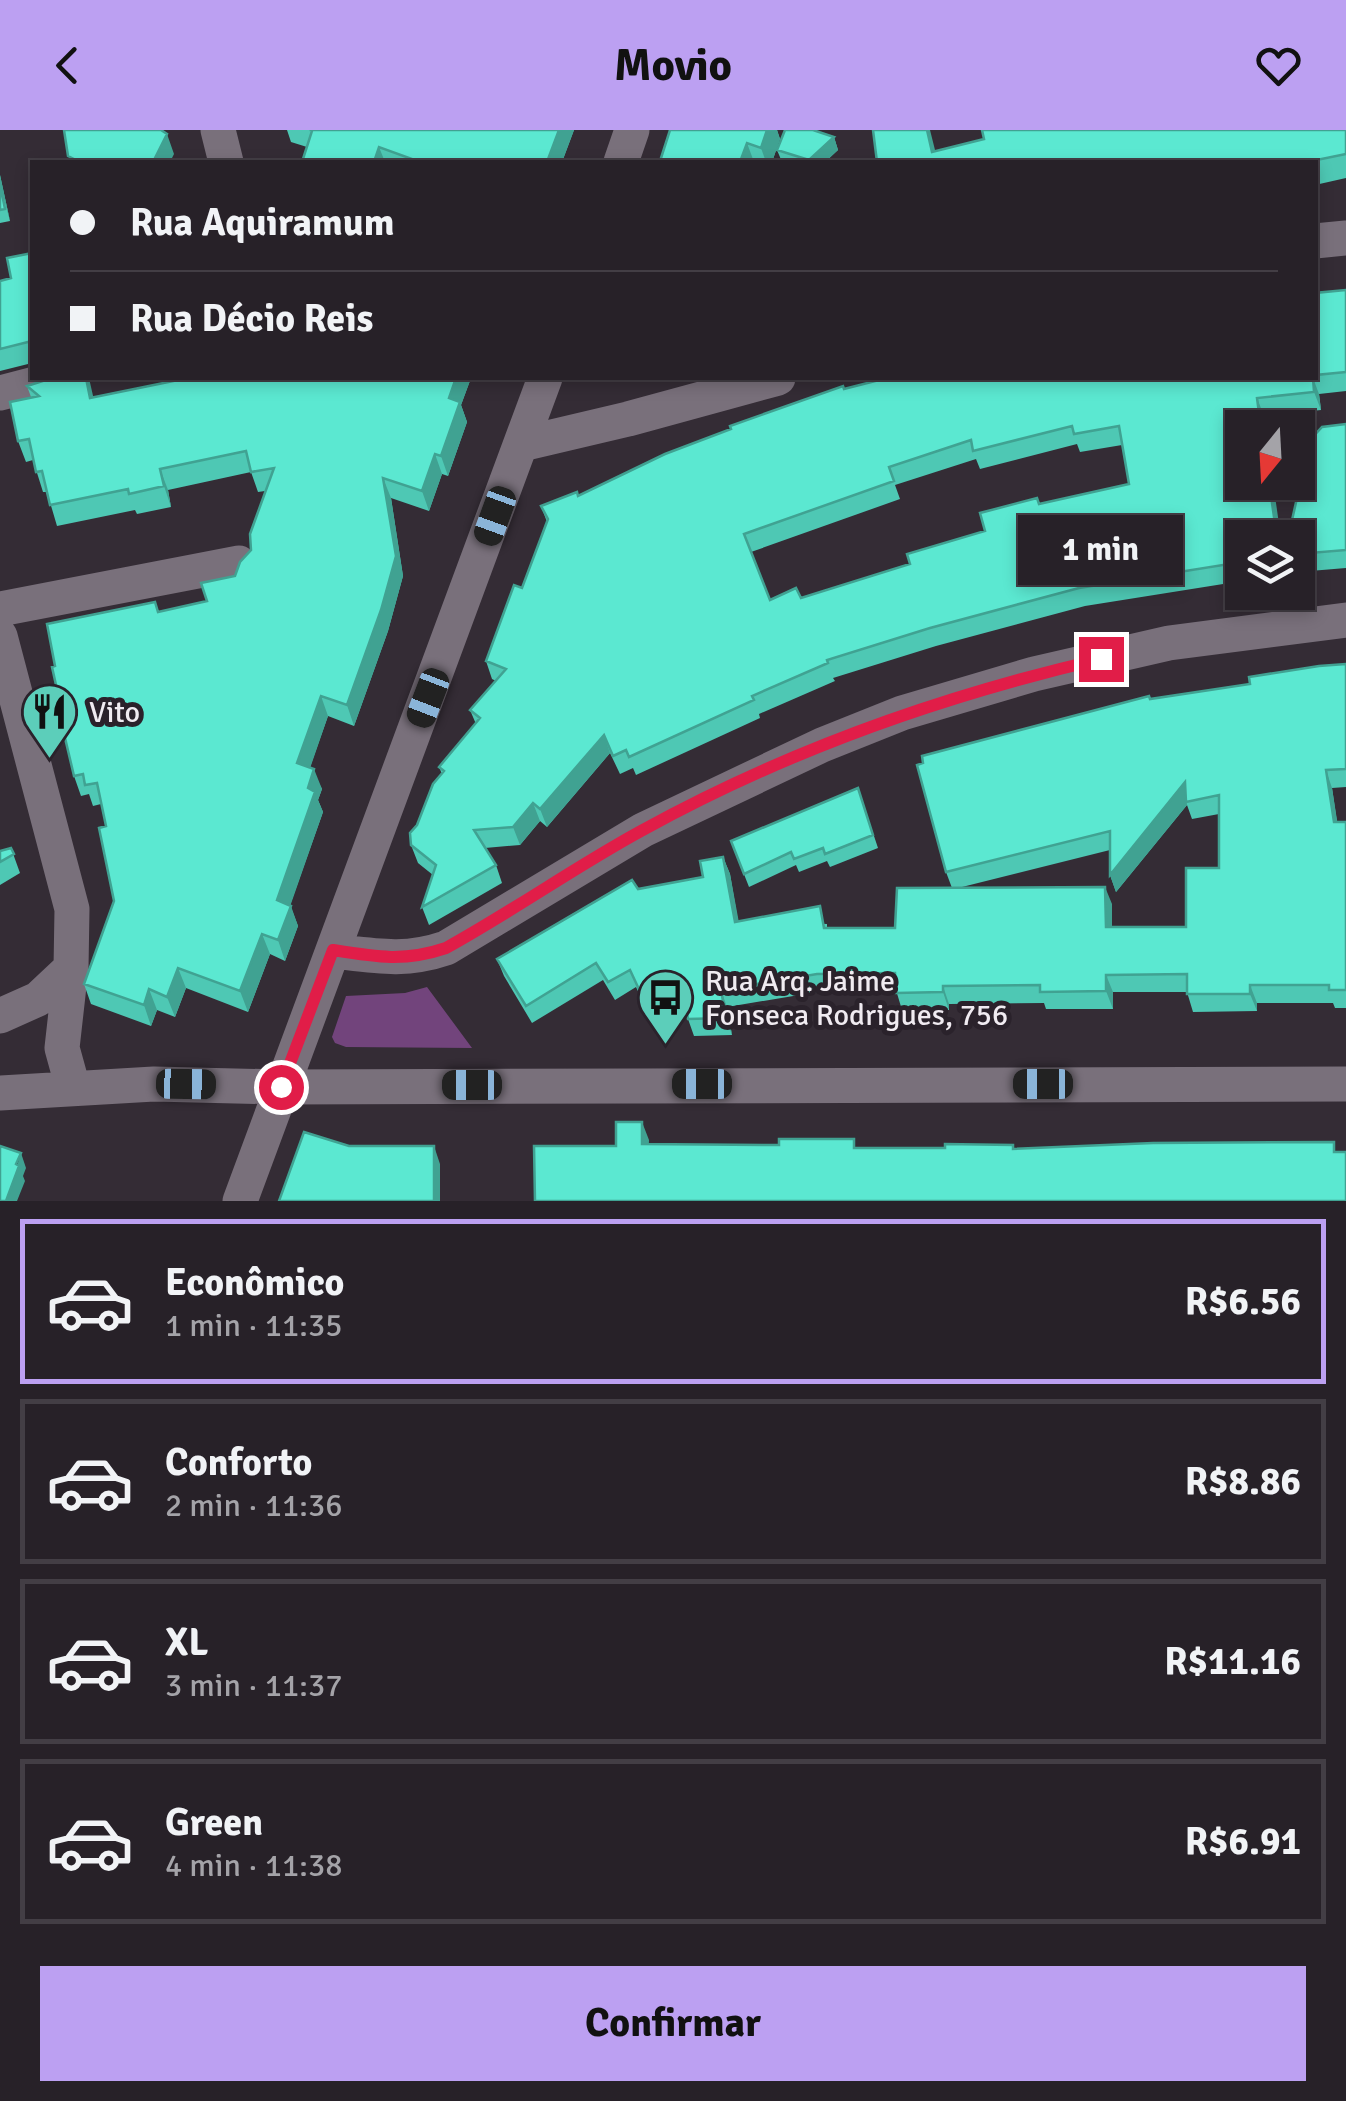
<!DOCTYPE html>
<html lang="pt">
<head>
<meta charset="utf-8">
<style>
  :root { --surface:#272128; --page:#2f2930; --text:#f1f3f6; --muted:#a4a3a8; --line:#433e45; --accent:#bca0f2 }
  body { margin:0; font-family:Signika,sans-serif; background:var(--page); color:var(--text); height:100vh; display:flex; flex-direction:column; font-size:38px; white-space:nowrap }
  * { box-sizing:border-box; margin:0 }
  p { font-size:32px; color:var(--muted) }
  .icon { flex:none; width:55px; height:55px; fill:none; stroke:currentColor; stroke-width:2; stroke-linecap:round; stroke-linejoin:round }
  .map { position:relative; height:1071px; overflow:hidden }
  .panel { display:flex; flex-direction:column; background:var(--surface); flex:1 }
  .panel>* { flex:none }
  .hud { position:absolute; left:30px; top:30px; width:1288px; height:220px; border-radius:0px; box-shadow:0 5px 15px #0003,0 0 0 2px var(--line); display:grid; align-content:center; height:220px; padding:0 40px; background:var(--surface) }
  .needle { width:65px; rotate:198deg }
  .fabs { position:absolute; left:1225px; top:280px; display:grid; gap:20px }
  .fabs a { display:grid; place-items:center; width:90px; height:90px; border-radius:0px; background:var(--surface); box-shadow:0 5px 15px #0003,0 0 0 2px var(--line); font-size:50px }
  .end { position:absolute; width:45px; height:45px; margin:-22px; border:12px solid #e11d48; background:#fff; box-shadow:0 0 0 5px #fff }
  .from { border-radius:50% }
  .bubble { position:absolute; height:70px; border-radius:0px; background:var(--surface); box-shadow:0 5px 15px #0003,0 0 0 2px var(--line); font-size:32px; font-weight:700; line-height:70px; text-align:center }
  .car { position:absolute; width:30px; height:60px; margin:-30px -15px; border-radius:12px; box-shadow:0 0 8px 2px #0007; background:linear-gradient(#222 24%,#8ab4d8 0 40%,#222 0 76%,#8ab4d8 0 86%,#222 0) }
  .hud b { display:flex; align-items:center; gap:35px; height:95px; font-size:38px }
  .hud b+b { border-top:2px solid var(--line) }
  .hud i { width:25px; height:25px; background:var(--text) }
  ul { padding:18px 0 0; list-style:none }
  li { display:flex; align-items:center; gap:30px; height:165px; margin:0 20px 15px; padding:0 20px; border:5px solid var(--line); border-radius:0px }
  li div { flex:1 }
  li b { display:block; font-size:38px }
  li em { font-style:normal; font-weight:700 }
  li.current { border-color:var(--accent) }
  li>.icon { width:90px; height:90px; stroke-width:1.5 }
  .cta { display:flex; gap:20px; margin-top:auto; padding:20px 40px }
  .cta a { flex:1; height:115px; border-radius:0px; background:var(--accent); color:#111; font-size:40px; font-weight:700; line-height:115px; text-align:center }
  header { display:flex; justify-content:space-between; align-items:center; height:130px; padding:0 40px; background:var(--accent); color:#111; font-size:45px; font-weight:700 }
  .map>svg:first-child { display:block }
  .green { fill:#72447c }
  .lines { fill:none; stroke-linecap:round; stroke-linejoin:round }
  .minor { stroke:#79707b; stroke-width:35 }
  .wall { fill:#4ec8b4; fill-rule:evenodd }
  .shaded-wall { fill:#40a292 }
  .building { fill:#5be8d1; stroke:#40a292; stroke-width:2.5; fill-rule:evenodd }
  .route { stroke:#e11d48; stroke-width:12 }
  .labels { text-anchor:middle; dominant-baseline:central; stroke-width:10; stroke-linejoin:round; paint-order:stroke }
  .poi-label { font-size:30px; fill:#f0ebf1; stroke:#2a222b; text-anchor:start }
</style>
</head>
<body>
<header><svg class="icon" aria-label="back" viewBox="0 0 24 24"><path d="M15 5l-7 7 7 7"/></svg>Movio<svg class="icon" aria-label="heart" viewBox="0 0 24 24"><path d="M12 20l-8-8c-3-5 5-10 8-4 3-6 11-1 8 4z"/></svg></header>
<div class="map">
<svg width="1346" height="1071" viewBox="0 0 1346 1071">
  <rect width="100%" height="100%" fill="#342c35"/>
  <path class="green" d="M427 857 472 918 346 917 335 913 332 907 346 866 405 863Z"/>
  <g class="lines">
    <path class="minor" d="M218 0 226 32
      M621 32 632 0
      M1315 111 1346 108
      M0 263 58 248
      M522 314 628 289 778 248
      M0 479 239 433
      M0 506 72 779 71 838 62 918 73 958
      M333 821C376 826 405 832 446 818L643 700 822 615 902 583 1034 544 1169 513 1346 490
      M0 886 38 869 71 838
      M0 963 154 954 281 957 1346 954
      M240 1071 545 248"/>
  </g>
  <path class="wall" d="M287 0H574L562 32H302L307 17 291 12Z
    M670 0H777L780 9 772 32H662L661 28Z
    M1346 0V48L1315 55V32H877L935 22Z
    M834 7 838 20 825 32H782L777 20Z
    M0 45 10 91 0 93Z
    M32 123V233L0 241V151L11 148Z
    M1346 160V261L1319 264 1321 280 1264 286 1265 298H1242V451L1085 476 936 516 833 548 835 551 759 584 760 588 636 645 633 638 620 644 610 623 547 697 540 691 520 715 485 718 496 735 502 753 429 795 422 777 433 745 418 733 411 715 417 695 442 644 439 637 476 594 470 580 496 551 492 549 486 531 522 458 547 392 541 376 578 366 844 259 887 248H1315V163ZM1077 314 1080 322 1122 315 1129 354 1039 374 985 401 910 434 801 468 770 470 751 422 900 369 895 355 976 329 980 339Z
    M188 248H471L461 275 467 292 448 346 442 344 429 381 391 368 403 446 388 501 354 596 328 586 310 637 322 659 318 670 323 682 290 775 298 796 285 831 270 824 248 882 186 858 175 887 157 880 151 896 91 874 84 854 114 771 106 696 101 674 93 676 89 664 81 666 74 646 60 573 158 482 207 471 235 446 251 420 265 361 258 362 251 342 168 360 171 377 137 384 135 380 57 396 47 362H43L33 330 26 332 18 311 31 267 27 256 93 267Z
    M1346 294V438L1298 442V408Z
    M1346 534V657L1332 658 1337 692H1346V878H1335L1333 873H1257V881L1193 882 1187 862H1113V879H1046L1044 873 949 874V880H902L896 860 823 861 727 877 732 905 694 906 688 889 684 868 650 887 636 857 615 870 603 850 532 893 504 846 497 829 638 759 703 747 723 727 730 744 738 791 827 794V798H895L952 758 946 742 1150 569 1250 554ZM1187 675 1192 689 1219 684V738L1186 797H1112V774L958 758 1110 720V745L1116 762Z
    M858 658 878 718 830 737 827 731 799 742 796 735 749 757 731 711Z
    M11 718 20 743 0 755V721Z"/>
  <path class="shaded-wall" d="M559 0H574L562 32H547Z
    M767 0H777L780 9 772 32H766L761 18Z
    M927 0H930L938 32 932 22Z
    M167 4 174 24 170 32H153Z
    M834 7 838 20 825 32H809V30Z
    M747 13 754 32H740Z
    M379 17 385 32H374Z
    M0 45 10 91 0 54Z
    M86 248H89L98 288 90 268Z
    M456 248H471L461 275 467 292 448 346 441 326 449 268Z
    M1313 248 1319 264 1321 280 1314 262Z
    M1257 268 1264 286 1265 298H1261Z
    M435 324 442 344 429 381 422 361Z
    M160 339 168 360 171 377 164 356Z
    M383 348 391 368 403 446 388 501 354 596 347 575Z
    M1269 352H1273L1281 408H1277Z
    M321 566 328 586 305 653 297 633Z
    M604 605 610 623 547 697 540 679Z
    M314 639 322 659 318 670 323 682 285 791 277 770 308 658Z
    M1326 640 1332 658 1340 709 1334 692Z
    M1185 652 1187 675 1116 762 1110 745Z
    M533 673 540 691 520 715 513 697Z
    M723 727 730 744 742 809 735 792Z
    M1105 757 1112 774V815L1106 797Z
    M291 776 298 796 285 831 278 810Z
    M262 804 270 824 248 882 240 861Z
    M178 838 186 858 175 887 167 867Z
    M1106 845 1113 862V879L1106 861Z
    M1250 855 1257 873V881L1250 864Z
    M943 856 949 874V880L943 862Z
    M149 859 157 880 151 896 144 875Z
    M721 860 727 877 732 905 726 888Z
    M642 992 649 1010 648 1032 642 1014Z
    M434 1016 440 1034V1071H434Z
    M21 1023 26 1038 23 1046 25 1051 17 1071H6Z"/>
  <path class="building" d="M64 0H161L167 4 153 32H80L68 26Z
    M310 0H559L547 32H420L379 17 374 32H302L312 1Z
    M670 0H767L761 18 747 13 740 32H668L669 31 661 28Z
    M785 0H813L834 7 809 30 777 20Z
    M873 0H927L932 22 984 9 982 0H1346V24L1307 32H877Z
    M0 54 5 79 0 80Z
    M32 123V211L0 219V151L11 148 7 128Z
    M1346 160V242L1315 245V163Z
    M52 248H86L90 268 188 248H456L449 268 460 272 441 326 435 324 422 361 383 348 396 426 381 480 347 575 321 566 297 633 314 639 308 658 315 662 277 770 291 776 278 810 262 804 240 861 178 838 167 867 149 859 144 875 84 854 114 771 99 698 106 696 97 653 85 655 83 644 74 646 57 574 60 573 52 537 55 536 47 494 155 472 158 482 207 471 201 453 235 446 240 432 251 420 250 404 274 338 251 342 246 321 160 339 164 356 129 364 128 359 50 375 42 341 36 342 29 309 18 311 10 272 39 266 27 256Z
    M887 248H1313L1314 262 1257 268 1261 298H1242V352H1269L1277 408H1242V432L1079 458 930 498 827 530 828 533 752 566 754 570 629 627 626 620 613 626 604 605 540 679 533 673 513 697 474 700 496 735 422 777 436 735 411 715 410 703 417 695 433 654 444 641 439 637 480 588 470 580 506 539 486 531 514 455 522 458 548 389 541 376 577 362 578 366 665 324 731 299 730 296 843 256 844 259ZM1072 296 1074 304 1119 296 1129 354 1039 374 1037 368 980 383 985 401 907 424 910 434 801 468 796 458 770 470 744 404 894 351 889 337 971 310 973 321Z
    M1346 294V420L1298 424V408H1288L1310 310 1322 297Z
    M1346 534V639L1326 640 1334 692H1346V860H1329V855H1250V864H1187V844L1106 845V861L1040 862V855L943 856V862L896 863 895 843 817 844 721 860 726 888 688 889 681 849 644 870 630 840 608 852 596 833 526 876 497 829 632 750 638 759 703 747 700 731 723 727 735 792 820 776 824 798H895L897 758 1105 757 1106 797H1186V738H1219V665L1186 672 1185 652 1110 745V701L946 742 917 635 923 633 922 626 1149 566 1150 569 1250 554 1249 547 1319 536Z
    M858 658 873 705 825 724 823 718 794 729 791 722 744 744 731 711Z
    M11 718 14 724 0 732V721Z
    M616 992H642V1014L779 1015V1009H854V1018H945V1014L1013 1015V1019L1153 1013 1334 1012V1022H1346V1071H535L534 1016H616Z
    M304 1002 349 1016H434V1071H279Z
    M0 1016 21 1023 16 1034 19 1036 6 1071H0Z"/>
  <g class="lines">
    <path class="route" d="M281 957 333 820C376 827 405 832 446 818 513 781 575 737 641 701 786 621 941 566 1101 529"/>
  </g>
  <defs>
    <symbol id="restaurant-pin" viewBox="-11 -11 22 30"><path d="M0 17L-7.5 6A9.5 9.5 0 1 1 7.5 6Z" fill="#5cceba" stroke="#2a222b"/><path d="M-5-6h1v4h1v-4h1v4h1v-4h1v5L-1.5 .5V6h-2V.5L-5-1ZM5-6V6H3V1.5H1.5Q1.5-4 5-6Z" fill="#111"/></symbol>
    <symbol id="bus-pin" viewBox="-11 -11 22 30"><path d="M0 17L-7.5 6A9.5 9.5 0 1 1 7.5 6Z" fill="#5cceba" stroke="#2a222b"/><path d="M-5-6H5V4H4V6H2V4H-2V6H-4V4H-5ZM-3.5-4V0h7V-4ZM-3.5 1.2v1.5H-2V1.2ZM2 1.2v1.5H3.5V1.2Z" fill="#111"/></symbol>
  </defs>
  <g fill-rule="evenodd">
    <use href="#restaurant-pin" x="18" y="550" width="63" height="86"/>
    <use href="#bus-pin" x="634" y="836" width="63" height="86"/>
  </g>
  <g class="labels">
    <g class="poi-label">
      <text x="89" y="582">Vito</text>
      <text x="705" y="851">Rua Arq. Jaime<tspan x="705" dy="34">Fonseca Rodrigues, 756</tspan></text>
    </g>
  </g>
</svg>
<div class="fabs">
<a><svg class="needle" viewBox="-14 -14 28 28"><path d="M0-13l5 13h-10z" fill="#e53935"/><path d="M0 13l5-13h-10z" fill="#a4a3a8"/></svg></a>
<a><svg class="icon" aria-label="layers" viewBox="0 0 24 24"><path d="M12 4l9 5-9 5-9-5zM3 14l9 5 9-5"/></svg></a>
</div>
<i class="end from" style="left:281px;top:957px"></i>
<i class="end" style="left:1101px;top:529px"></i>
<div class="bubble" style="left:1018px;top:385px;width:165px">1 min</div>
<i class="car" style="left:495px;top:386px;rotate:200deg"></i>
<i class="car" style="left:428px;top:568px;rotate:201deg"></i>
<i class="car" style="left:186px;top:954px;rotate:91deg"></i>
<i class="car" style="left:702px;top:954px;rotate:270deg"></i>
<i class="car" style="left:1043px;top:954px;rotate:270deg"></i>
<i class="car" style="left:472px;top:955px;rotate:270deg"></i>
<div class="hud">
<b><i class="from"></i>Rua Aquiramum</b>
<b><i></i>Rua Décio Reis</b>
</div>
</div>
<section class="panel">
<ul>
<li class="current"><svg class="icon" aria-label="car" viewBox="0 0 24 24"><path d="M5 17H2v-5l4-1 3-4h7l3 4 3 1v5h-3M9 17h6M6 11h13"/><circle cx="7" cy="17" r="2"/><circle cx="17" cy="17" r="2"/></svg><div><b>Econômico</b><p>1 min · 11:35</p></div><em>R$6.56</em></li>
<li><svg class="icon" aria-label="car" viewBox="0 0 24 24"><path d="M5 17H2v-5l4-1 3-4h7l3 4 3 1v5h-3M9 17h6M6 11h13"/><circle cx="7" cy="17" r="2"/><circle cx="17" cy="17" r="2"/></svg><div><b>Conforto</b><p>2 min · 11:36</p></div><em>R$8.86</em></li>
<li><svg class="icon" aria-label="car" viewBox="0 0 24 24"><path d="M5 17H2v-5l4-1 3-4h7l3 4 3 1v5h-3M9 17h6M6 11h13"/><circle cx="7" cy="17" r="2"/><circle cx="17" cy="17" r="2"/></svg><div><b>XL</b><p>3 min · 11:37</p></div><em>R$11.16</em></li>
<li><svg class="icon" aria-label="car" viewBox="0 0 24 24"><path d="M5 17H2v-5l4-1 3-4h7l3 4 3 1v5h-3M9 17h6M6 11h13"/><circle cx="7" cy="17" r="2"/><circle cx="17" cy="17" r="2"/></svg><div><b>Green</b><p>4 min · 11:38</p></div><em>R$6.91</em></li>
</ul>
<div class="cta"><a>Confirmar</a></div>
</section>
</body>
</html>
